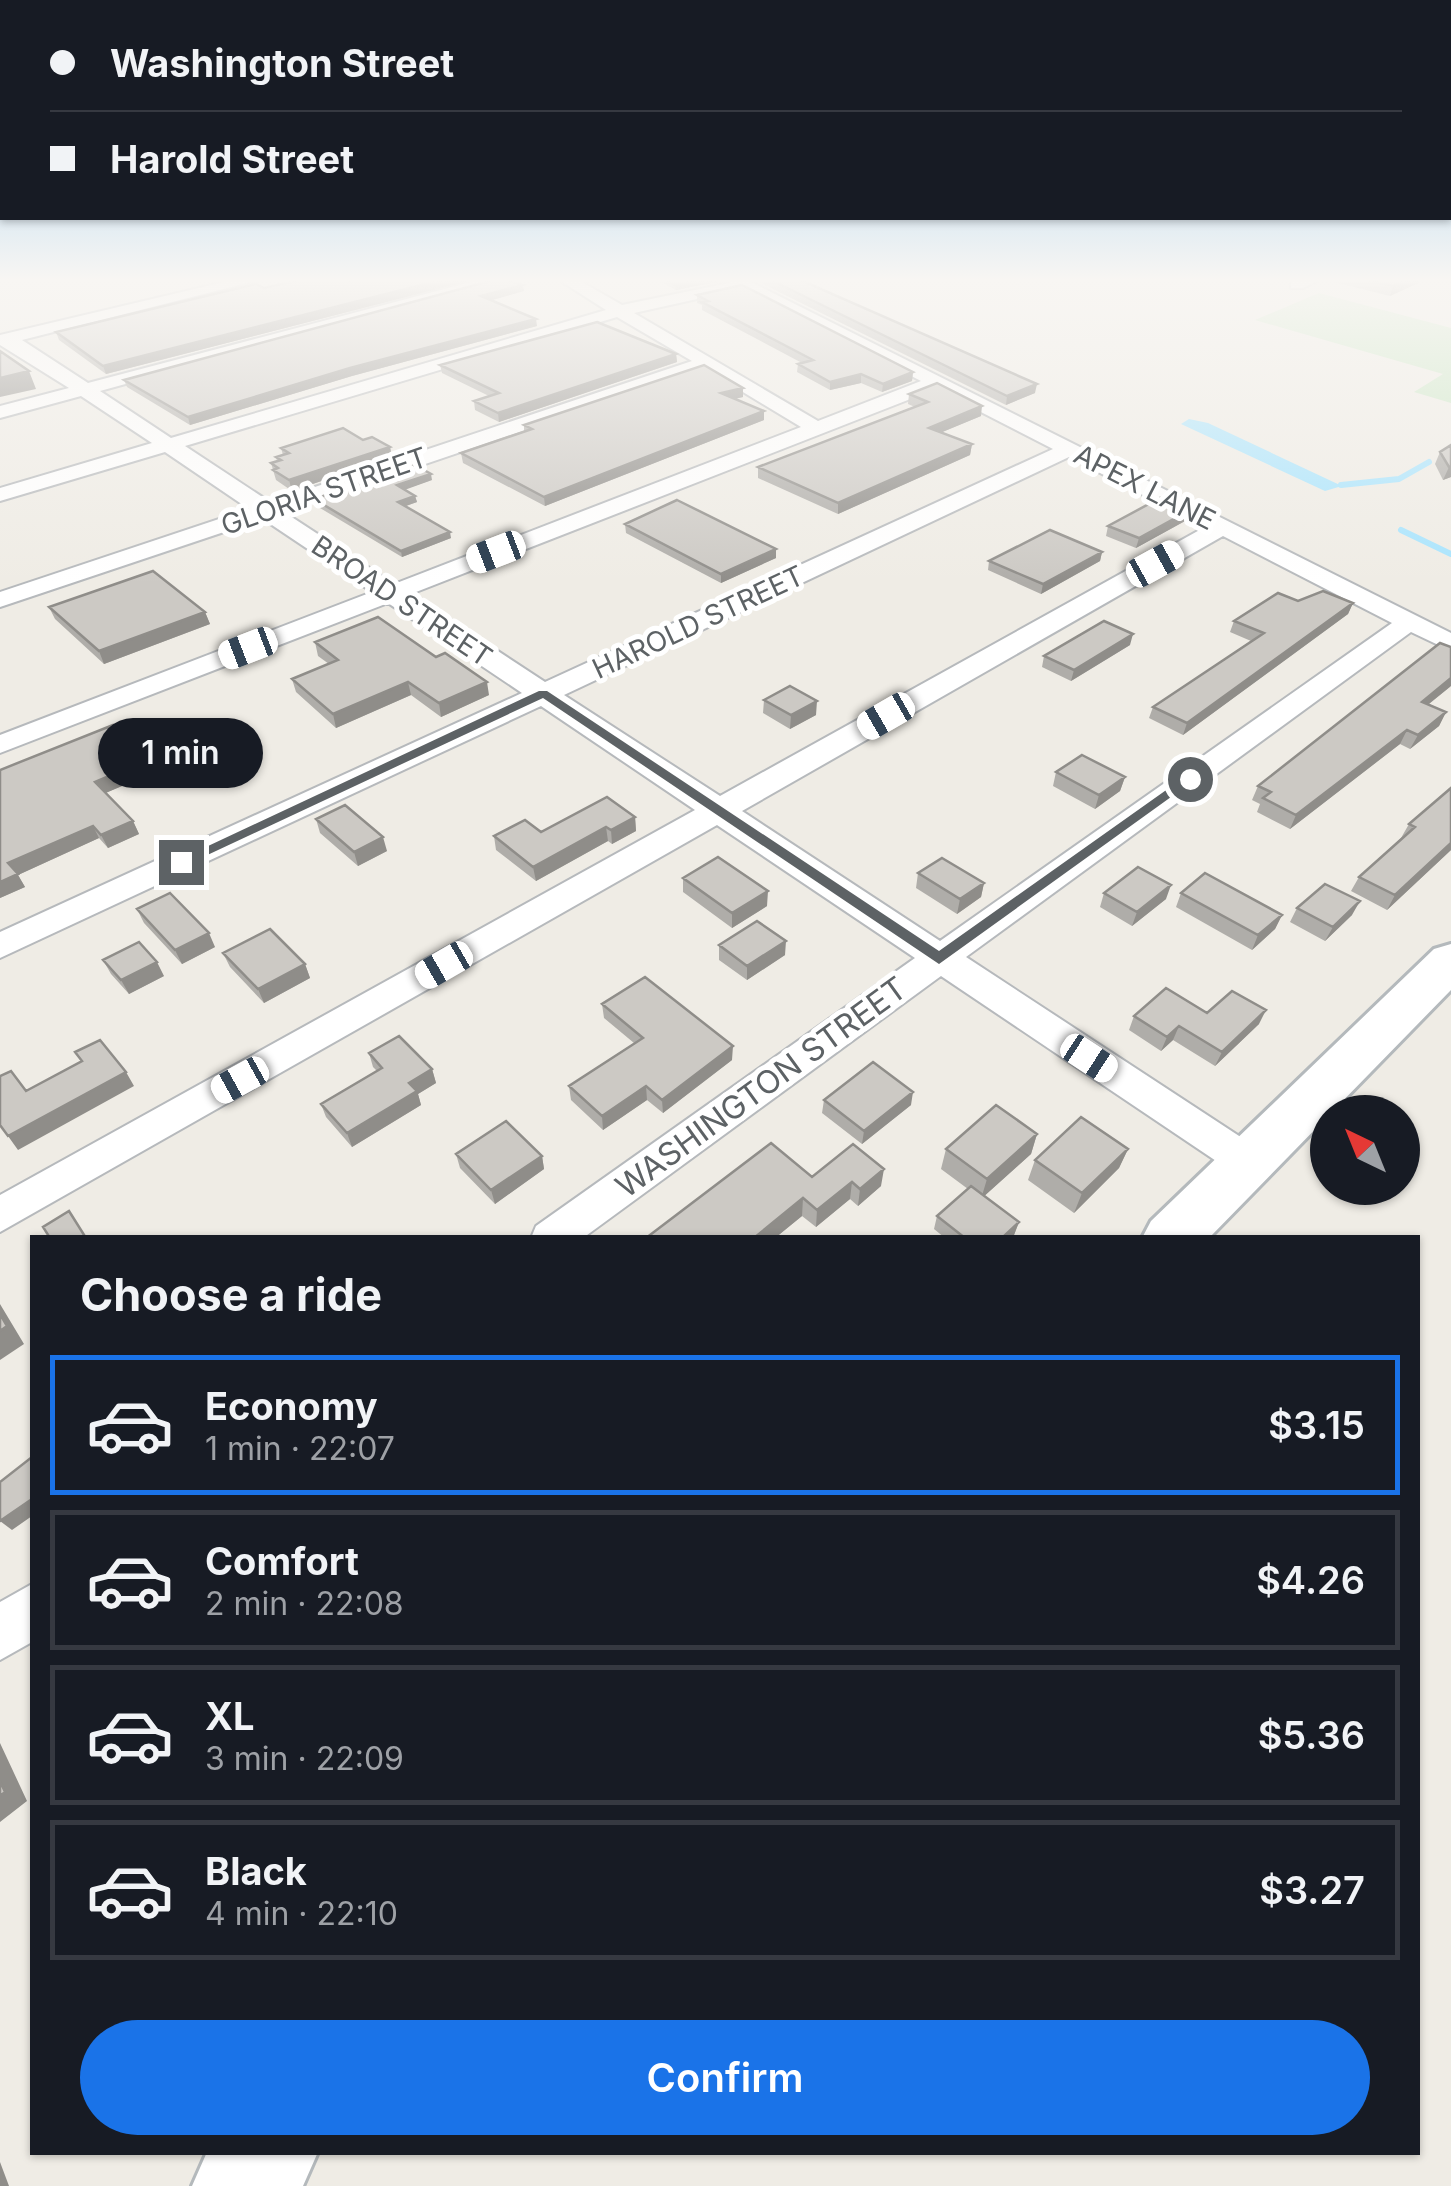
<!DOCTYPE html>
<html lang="en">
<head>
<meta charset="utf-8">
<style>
  :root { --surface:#171b24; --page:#242831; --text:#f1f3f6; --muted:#9ea1a6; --line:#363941; --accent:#1a73e8 }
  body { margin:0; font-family:Inter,sans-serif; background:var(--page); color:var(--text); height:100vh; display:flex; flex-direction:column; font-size:38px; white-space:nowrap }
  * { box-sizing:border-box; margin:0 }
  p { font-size:32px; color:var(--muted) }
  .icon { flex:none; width:55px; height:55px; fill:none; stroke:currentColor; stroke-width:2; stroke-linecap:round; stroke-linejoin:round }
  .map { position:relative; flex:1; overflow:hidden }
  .drawer { position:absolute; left:30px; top:1235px; width:1390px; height:920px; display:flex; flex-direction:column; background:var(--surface); border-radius:0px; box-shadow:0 2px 8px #0004 }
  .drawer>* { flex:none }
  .top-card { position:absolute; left:0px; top:0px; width:1452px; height:220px; box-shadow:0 2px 8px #0004; display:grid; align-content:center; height:220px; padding:0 50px; background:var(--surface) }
  .needle { width:65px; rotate:317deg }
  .tools { position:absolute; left:1310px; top:1095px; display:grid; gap:20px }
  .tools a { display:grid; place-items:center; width:110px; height:110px; border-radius:50%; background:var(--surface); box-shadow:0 2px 8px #0004; font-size:50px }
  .end { position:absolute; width:45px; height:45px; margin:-22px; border:12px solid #5d6265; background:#fff; box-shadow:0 0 0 5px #fff }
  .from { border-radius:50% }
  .bubble { position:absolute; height:70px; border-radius:35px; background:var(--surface); box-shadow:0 2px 8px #0004; font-size:32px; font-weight:600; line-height:70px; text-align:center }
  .car { position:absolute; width:30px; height:60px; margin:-30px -15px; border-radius:12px; box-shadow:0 0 8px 2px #0007; background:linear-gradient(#fff 24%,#345 0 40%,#fff 0 76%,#345 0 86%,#fff 0) }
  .top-card b { display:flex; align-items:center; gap:35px; height:95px; font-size:38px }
  .top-card b+b { border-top:2px solid var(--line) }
  .top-card i { width:25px; height:25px; background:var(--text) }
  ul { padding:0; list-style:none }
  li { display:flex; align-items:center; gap:30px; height:140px; margin:0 20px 15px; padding:0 30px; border:5px solid var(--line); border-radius:0px }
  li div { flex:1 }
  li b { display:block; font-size:38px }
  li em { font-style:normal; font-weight:600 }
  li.selected { border-color:var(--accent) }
  li>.icon { width:90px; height:90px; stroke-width:1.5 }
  h2 { padding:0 50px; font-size:45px; line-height:120px }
  .button { display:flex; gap:20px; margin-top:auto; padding:20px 50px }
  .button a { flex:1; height:115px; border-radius:60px; background:var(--accent); color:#fff; font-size:40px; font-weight:600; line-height:115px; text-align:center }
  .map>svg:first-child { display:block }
  .green { fill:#c7e6c2 }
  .water { fill:#a7e4fe }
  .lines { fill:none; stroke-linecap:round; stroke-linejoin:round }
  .stream { stroke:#a7e4fe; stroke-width:6 }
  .street-casing { stroke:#b6b9bc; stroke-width:4 }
  .secondary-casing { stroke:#b4b9bc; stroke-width:6 }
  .street { fill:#fff; fill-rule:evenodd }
  .secondary { fill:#fff; fill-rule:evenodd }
  .wall { fill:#afada9 }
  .shaded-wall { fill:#8f8d89 }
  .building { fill:#ccc9c4; stroke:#8f8d89; stroke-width:2.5 }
  .route { fill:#5d6265 }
  .labels { text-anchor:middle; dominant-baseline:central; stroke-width:10; stroke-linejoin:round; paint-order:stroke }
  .far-street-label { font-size:28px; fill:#5d6265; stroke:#fff }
  .street-label { font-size:32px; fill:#5d6265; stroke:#fff }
</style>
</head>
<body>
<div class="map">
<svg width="1451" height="2186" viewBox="0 0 1451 2186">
  <rect width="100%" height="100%" fill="#efece5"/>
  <path class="green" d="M1319 293 1451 328V403L1414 392 1443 374 1255 320Z"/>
  <path class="water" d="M1189 419 1208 423 1342 486 1325 491 1181 424Z"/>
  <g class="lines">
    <path class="stream" d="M1341 485 1399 479 1429 462
      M1401 530 1451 554"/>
    <defs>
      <path id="street" d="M241 278H267L22 340 88 383 486 278H511L100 391 171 438 606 310 556 278H575L622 305 729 283 724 278H743L1451 633V651L1411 632 966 957 1262 1151 1268 1162 1262 1173 1248 1178 1234 1173 941 976 583 1238H531L536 1226 915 958 717 825 0 1232V1195L695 810 541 706 0 958V932L522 693 388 603 0 753V735L372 592 263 519 0 607V592L249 509 165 452 0 501V488L152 443 81 396 0 418V406L69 388 0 345V335ZM742 289 921 381 818 421 634 313ZM617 317 692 361 270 502 185 446ZM705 369 801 427 394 584 284 512ZM936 389 1053 449 545 682 411 594ZM1069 457 1205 527 720 796 564 695ZM1223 536 1392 623 940 941 742 811Z
        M1302 278H1323L1303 288H1291V282Z
        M32 1584V1642L0 1660V1602Z"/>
      <path id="secondary" d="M1451 944V990L1209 1238H1142L1151 1221 1434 949Z
        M318 2152 303 2186H192L207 2152Z"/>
    </defs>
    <use href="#street" class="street-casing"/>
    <use href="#secondary" class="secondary-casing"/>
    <use href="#street" class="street"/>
    <use href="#secondary" class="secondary"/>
  </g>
  <path class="wall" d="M361 278H480L106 374 59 340 56 332 264 288 349 281Z
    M654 278H721V281L676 290Z
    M751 278H785L1035 393 1006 405Z
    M1325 278H1429L1390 296 1326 280Z
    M524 291 491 300 537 326 352 376 190 425 127 387 124 380Z
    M697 295 913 372 912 381 882 392 861 383 830 390 797 372 798 364 802 363 702 310V305L697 303Z
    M676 354 677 362 499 422 475 410 474 401 489 396 442 373 440 365Z
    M743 388V397L734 399 764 411V420L545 506 463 463 461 453 524 432V425Z
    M909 394 981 416 942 432 972 444 970 455 838 514 758 478V467L915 407 908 404Z
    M363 440 390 447 392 457 292 491 276 480 271 463 277 461 276 457 283 455 281 448Z
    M1451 445V477L1443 480 1435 464 1440 452Z
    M432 480 405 489 415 496 417 502 406 506 451 538 402 557 315 505 314 499Z
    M1188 511 1185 521 1136 548 1106 536 1108 526Z
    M625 524 776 558 721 583 626 533Z
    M1102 552 1100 561 1041 594 988 570 989 561Z
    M1298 601 1353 603 1348 614 1183 735 1149 718 1153 707 1251 641 1230 632 1234 621Z
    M49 607 205 612 210 624 104 664 55 619Z
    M315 642 489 695 441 717 411 695 336 728 296 692 292 679 329 664 318 656Z
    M1130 645 1071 681 1042 667 1044 656Z
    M1451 686 1429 704 1446 712 1439 726 1410 749 1400 744 1290 829 1257 812 1260 804 1252 800 1258 786Z
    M764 700 816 715 790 729 763 713Z
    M0 770 155 772 105 793 133 821 139 834 108 848 99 838 18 875 25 887 0 898Z
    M1056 772 1125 777 1120 791 1095 809 1053 786Z
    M635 817 636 831 612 844 608 841 536 881 496 850 494 836 541 832Z
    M316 819 387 851 358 866 320 833Z
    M1409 824 1451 850 1387 910 1351 891 1359 877 1401 838Z
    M918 873 984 883 981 897 957 914 916 888Z
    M683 878 767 906 732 928 683 892Z
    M1104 893 1166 899 1132 926 1100 907Z
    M1181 893 1282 915 1275 929 1252 950 1176 907Z
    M1297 908 1352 915 1325 941 1290 922Z
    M137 909 215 947 182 964 144 923Z
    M719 945 785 955 747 980 719 960Z
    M223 953 305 964 310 978 264 1003 230 967Z
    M103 960 164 976 129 994 111 974Z
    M602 1004 732 1060 663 1113 647 1100 603 1130 571 1100 569 1086 634 1043 604 1018Z
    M1207 1013 1259 1024 1215 1066 1173 1040 1161 1051 1129 1030 1134 1016Z
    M369 1053 432 1069 436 1083 418 1094 421 1105 352 1147 326 1117 321 1104 377 1071 373 1067Z
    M824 1100 911 1105 862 1144 822 1113Z
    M1037 1134 1031 1154 984 1196 1019 1222 1014 1235 1012 1238H945L934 1229 937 1216 968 1189 941 1169 946 1149Z
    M1128 1149 1119 1168 1074 1213 1028 1180 1035 1160Z
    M456 1154 542 1156 544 1169 495 1204 460 1168Z
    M812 1177 881 1186 858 1206 850 1199 816 1227 802 1216 775 1238Z"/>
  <path class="shaded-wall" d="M449 278H480L106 374 103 366Z
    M711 278H721V281L676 290 675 285Z
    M1412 278H1429L1390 296 1393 286Z
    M523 285 524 291 482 303 481 296Z
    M536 319 537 326 352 376 190 425 188 417 350 368Z
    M676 354 677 362 499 422 498 413Z
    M29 371 36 389 0 397V378Z
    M913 372 912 381 882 392 883 384Z
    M861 374V383L830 390V382Z
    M1037 384 1035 393 1006 405 1007 396Z
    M743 388V397L721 402V393Z
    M982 406 981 416 928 438 929 428Z
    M764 411V420L545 506 544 497Z
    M972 444 970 455 838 514V503Z
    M390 447 392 457 292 491 289 480Z
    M1451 466V477L1443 480 1449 467Z
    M431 474 432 480 399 492 397 485Z
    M415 496 417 502 400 508 398 502Z
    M1188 511 1185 521 1136 548 1139 538Z
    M450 532 451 538 402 557 401 551Z
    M776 549V558L721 583V574Z
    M1102 552 1100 561 1041 594 1043 584Z
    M1353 603 1348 614 1183 735 1187 723Z
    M205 612 210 624 104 664 99 651Z
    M1133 634 1130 645 1071 681 1074 670Z
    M1451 678V686L1415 715 1422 702Z
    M408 682 411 695 336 728 333 714Z
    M487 682 489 695 441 717 439 703Z
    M817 701 816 715 790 729 791 715Z
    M1446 712 1439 726 1410 749 1418 735Z
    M1407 730 1400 744 1290 829 1296 815Z
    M149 759 155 772 101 795 95 782Z
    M1125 777 1120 791 1095 809 1099 795Z
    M635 817 636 831 612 844 611 830Z
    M133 821 139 834 108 848 101 835Z
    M93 826 99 838 18 875 25 887 0 898V882L8 863Z
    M606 827 608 841 536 881 533 867Z
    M383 837 387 851 358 866 354 852Z
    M1451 843V850L1387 910 1395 895Z
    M984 883 981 897 957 914 960 899Z
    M1171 885 1166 899 1132 926 1137 912Z
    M768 891 767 906 732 928V913Z
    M1360 901 1352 915 1325 941 1333 927Z
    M1282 915 1275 929 1252 950 1258 935Z
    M209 933 215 947 182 964 175 950Z
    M786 941 785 955 747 980V966Z
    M157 962 164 976 129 994 121 980Z
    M305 964 310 978 264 1003 258 989Z
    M1266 1010 1259 1024 1215 1066 1222 1052Z
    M1179 1026 1173 1040 1161 1051 1167 1037Z
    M733 1046 732 1060 663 1113 662 1100Z
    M432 1069 436 1083 418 1094 421 1105 352 1147 347 1133 409 1083Z
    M126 1072 134 1086 18 1150 8 1136Z
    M646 1086 647 1100 603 1130 602 1116Z
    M913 1092 911 1105 862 1144 864 1131Z
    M1037 1134 1031 1154 981 1199 987 1179Z
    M1128 1149 1119 1168 1074 1213 1082 1193Z
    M542 1156 544 1169 495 1204 491 1190Z
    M884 1169 881 1186 858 1206 860 1189Z
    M852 1182 850 1199 816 1227 817 1210Z
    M803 1198 802 1216 775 1238H754Z
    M1019 1222 1014 1235 1012 1238H1002Z
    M0 1304 24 1344 0 1360Z
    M32 1499V1516L12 1530 0 1521Z
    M0 1743 27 1801 0 1822Z
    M0 2162 9 2186H0Z"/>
  <path class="building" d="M307 278H343L349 281 361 278H449L103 366 56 332 256 284 264 288Z
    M501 278 523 285 481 296 536 319 350 368 188 417 124 380Z
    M663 278H711L675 285Z
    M767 278H785L786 279 796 278 1037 384 1007 396Z
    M1359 278H1412L1393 286Z
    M742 285 913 372 883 384 861 374 830 382 798 364 813 360 702 302 708 301 697 295Z
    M597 322 676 354 498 413 474 401 499 393 440 365Z
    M0 351 29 371 0 378Z
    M704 365 743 388 721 393 764 411 544 497 461 453 532 429 524 425Z
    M937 383 982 406 929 428 972 444 838 503 758 467 928 402 909 394Z
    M343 428 363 440 372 437 390 447 289 480 273 470 278 468 271 463 281 460 276 457 289 453 281 448Z
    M1451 445V466L1449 467 1440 452Z
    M415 465 431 474 397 485 415 496 398 502 450 532 401 551 314 499Z
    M1160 498 1188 511 1139 538 1108 526Z
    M677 500 776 549 721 574 625 524Z
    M1050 530 1102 552 1043 584 989 561Z
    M153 571 205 612 99 651 49 607Z
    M1323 591 1353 603 1187 723 1153 707 1264 633 1234 621 1278 593 1298 601Z
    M378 617 436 657 445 653 487 682 439 703 408 682 333 714 292 679 338 660 315 642Z
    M1104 621 1133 634 1074 670 1044 656Z
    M1440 643 1451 647V678L1422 702 1446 712 1418 735 1407 730 1296 815 1263 798 1271 792 1258 786Z
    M790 686 817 701 791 715 764 700Z
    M113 725 149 759 95 782 133 821 101 835 93 826 8 863 18 874 0 882V770Z
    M1082 755 1125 777 1099 795 1056 772Z
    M1451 788V843L1395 895 1359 877 1415 827 1409 824Z
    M607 797 635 817 611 830 606 827 533 867 494 836 525 820 541 832Z
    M345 805 383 837 354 852 316 819Z
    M718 857 768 891 732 913 683 878Z
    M942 858 984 883 960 899 918 873Z
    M1138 867 1171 885 1137 912 1104 893Z
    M1205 873 1282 915 1258 935 1181 893Z
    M1325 884 1360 901 1333 927 1297 908Z
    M170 893 209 933 175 950 137 909Z
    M757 921 786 941 747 966 719 945Z
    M270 929 305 964 258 989 223 953Z
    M139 942 157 962 121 980 103 960Z
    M645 977 733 1046 662 1100 646 1086 602 1116 569 1086 643 1038 602 1004Z
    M1166 988 1207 1013 1232 991 1266 1010 1222 1052 1179 1026 1167 1037 1134 1016Z
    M399 1036 432 1069 409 1083 417 1091 347 1133 321 1104 382 1068 369 1053Z
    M100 1040 126 1072 8 1136 0 1125V1076L11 1071 26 1091 82 1061 75 1052Z
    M873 1062 913 1092 864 1131 824 1100Z
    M996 1105 1037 1134 987 1179 946 1149Z
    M1081 1117 1128 1149 1082 1193 1035 1160Z
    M506 1121 542 1156 491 1190 456 1154Z
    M771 1143 812 1177 853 1144 884 1169 860 1189 852 1182 817 1210 803 1198 754 1238H646Z
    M971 1186 1019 1222 1002 1238H965L937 1216Z
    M69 1211 86 1238H50L43 1227Z
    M0 1314 7 1326 0 1331Z
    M32 1457V1499L0 1521V1482Z
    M0 1781 5 1792 0 1796Z"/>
  <linearGradient id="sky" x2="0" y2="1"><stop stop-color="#8ec7f1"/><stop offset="0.48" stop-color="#f8f6f3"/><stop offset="1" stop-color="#f8f6f3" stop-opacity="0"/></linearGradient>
  <rect width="1451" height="584" fill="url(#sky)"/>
  <path class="route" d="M539 691H547L939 951 1186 776 1196 779 939 964 543 698 186 865 174 862Z"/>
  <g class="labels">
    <g class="far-street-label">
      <text transform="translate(1145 487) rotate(27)">APEX LANE</text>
      <text transform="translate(324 491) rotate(-19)">GLORIA STREET</text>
      <text transform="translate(402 601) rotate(34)">BROAD STREET</text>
      <text transform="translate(698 622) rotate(-25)">HAROLD STREET</text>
    </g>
    <g class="street-label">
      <text transform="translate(761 1087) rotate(-36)">WASHINGTON STREET</text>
    </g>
  </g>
</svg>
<div class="tools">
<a><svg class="needle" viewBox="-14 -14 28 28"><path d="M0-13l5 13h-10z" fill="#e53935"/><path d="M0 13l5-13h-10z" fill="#9ea1a6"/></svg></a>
</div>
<i class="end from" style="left:1190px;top:779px"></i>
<i class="end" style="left:181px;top:862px"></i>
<div class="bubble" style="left:98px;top:718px;width:165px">1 min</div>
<i class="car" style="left:496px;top:552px;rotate:249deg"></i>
<i class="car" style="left:1155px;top:564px;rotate:61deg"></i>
<i class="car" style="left:248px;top:648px;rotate:249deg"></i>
<i class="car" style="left:886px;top:716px;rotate:240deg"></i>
<i class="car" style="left:444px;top:965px;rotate:240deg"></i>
<i class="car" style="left:1089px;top:1058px;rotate:123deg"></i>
<i class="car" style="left:240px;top:1080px;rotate:241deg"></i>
<div class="top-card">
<b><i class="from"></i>Washington Street</b>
<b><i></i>Harold Street</b>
</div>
<section class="drawer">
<h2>Choose a ride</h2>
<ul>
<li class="selected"><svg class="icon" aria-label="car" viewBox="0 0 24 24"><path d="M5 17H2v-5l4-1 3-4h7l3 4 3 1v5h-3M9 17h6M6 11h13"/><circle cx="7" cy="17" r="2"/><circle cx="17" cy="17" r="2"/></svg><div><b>Economy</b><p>1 min · 22:07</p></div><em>$3.15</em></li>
<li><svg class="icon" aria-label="car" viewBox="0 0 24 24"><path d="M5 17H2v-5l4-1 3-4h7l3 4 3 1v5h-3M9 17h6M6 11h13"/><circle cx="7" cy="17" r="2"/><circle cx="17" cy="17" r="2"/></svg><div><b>Comfort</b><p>2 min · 22:08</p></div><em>$4.26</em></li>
<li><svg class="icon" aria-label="car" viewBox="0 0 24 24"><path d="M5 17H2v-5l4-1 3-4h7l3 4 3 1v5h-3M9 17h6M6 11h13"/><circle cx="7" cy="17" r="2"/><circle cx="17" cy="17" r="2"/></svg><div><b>XL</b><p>3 min · 22:09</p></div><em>$5.36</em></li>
<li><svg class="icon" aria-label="car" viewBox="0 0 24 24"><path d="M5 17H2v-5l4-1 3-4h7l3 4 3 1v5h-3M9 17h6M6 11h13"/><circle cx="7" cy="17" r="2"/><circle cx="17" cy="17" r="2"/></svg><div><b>Black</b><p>4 min · 22:10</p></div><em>$3.27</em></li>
</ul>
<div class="button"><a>Confirm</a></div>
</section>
</div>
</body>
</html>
